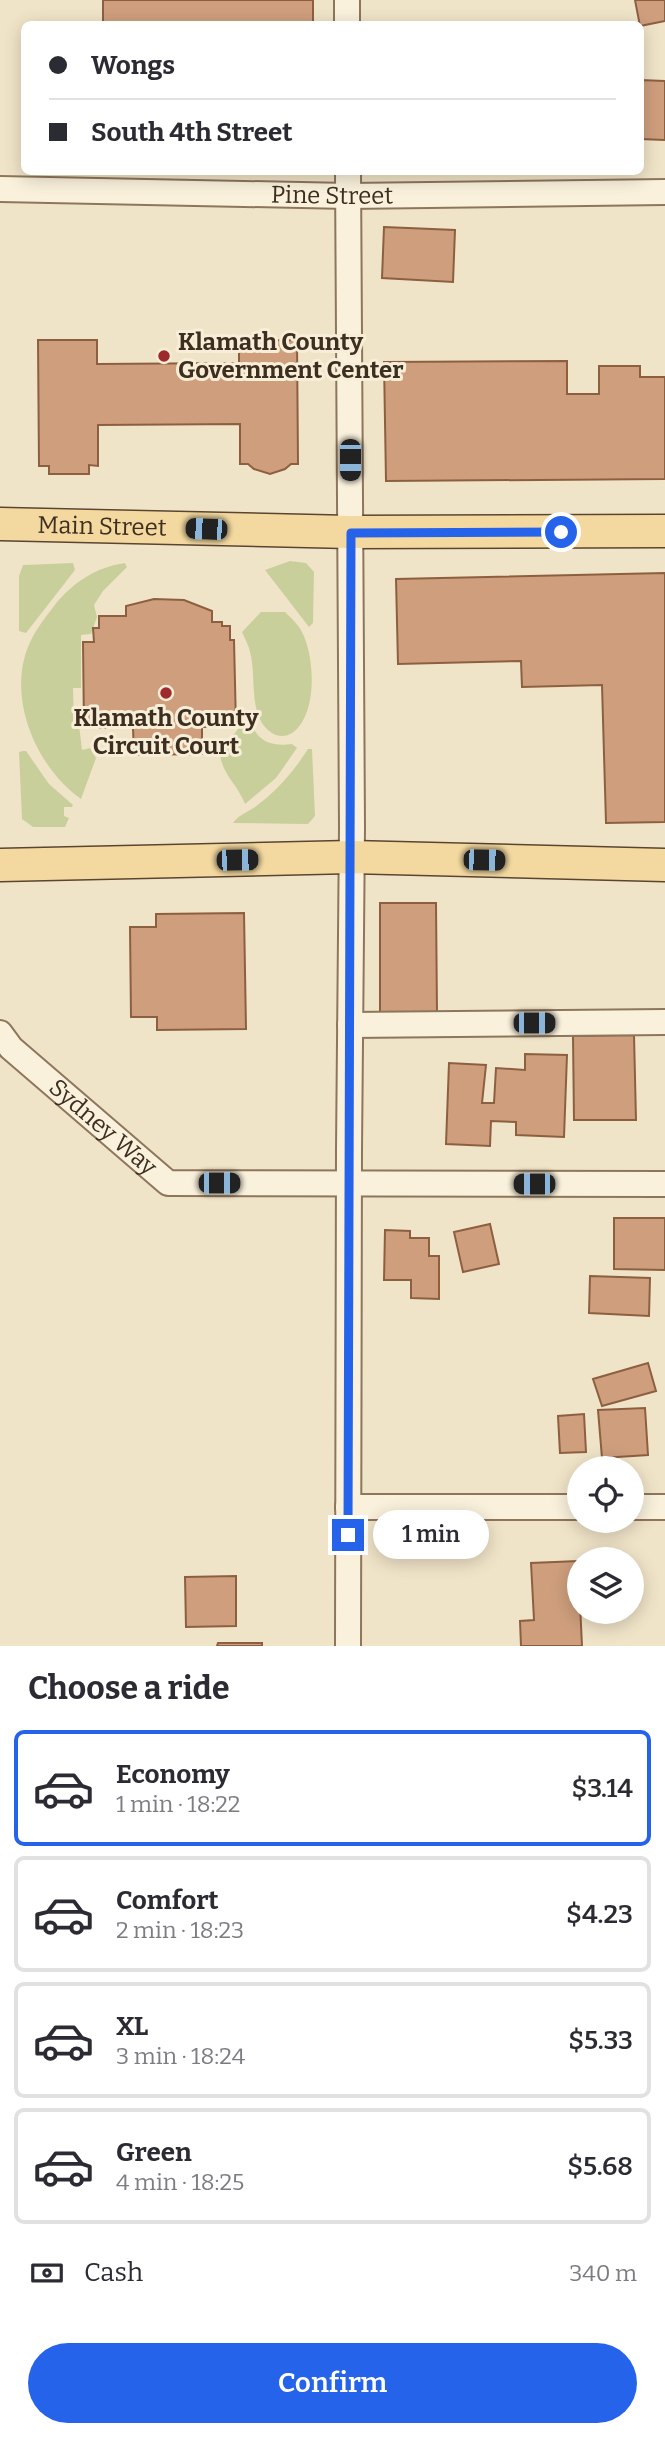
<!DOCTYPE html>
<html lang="en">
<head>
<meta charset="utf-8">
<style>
  :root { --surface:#fff; --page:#f2f2f3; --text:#2b2b33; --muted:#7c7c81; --line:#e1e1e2; --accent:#2563eb }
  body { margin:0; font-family:Bitter,serif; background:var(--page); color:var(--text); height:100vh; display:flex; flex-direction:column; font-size:26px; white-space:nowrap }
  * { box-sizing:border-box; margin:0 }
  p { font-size:23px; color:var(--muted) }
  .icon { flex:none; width:38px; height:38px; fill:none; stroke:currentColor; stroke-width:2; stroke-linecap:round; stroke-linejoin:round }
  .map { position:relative; height:1646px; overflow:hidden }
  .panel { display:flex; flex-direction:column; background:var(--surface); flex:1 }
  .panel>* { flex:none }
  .banner { position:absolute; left:21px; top:21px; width:623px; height:154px; border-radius:10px; box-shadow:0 4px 18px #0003; display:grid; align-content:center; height:154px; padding:0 28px; background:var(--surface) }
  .buttons { position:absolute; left:567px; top:1456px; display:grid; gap:14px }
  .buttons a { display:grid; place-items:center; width:77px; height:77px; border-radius:50%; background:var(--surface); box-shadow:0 4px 18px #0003; font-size:35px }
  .end { position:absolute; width:32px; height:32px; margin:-16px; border:9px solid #2563eb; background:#fff; box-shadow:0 0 0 4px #fff }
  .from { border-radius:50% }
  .bubble { position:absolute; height:49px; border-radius:24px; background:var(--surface); box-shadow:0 4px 18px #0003; font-size:23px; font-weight:600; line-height:49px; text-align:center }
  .car { position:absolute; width:21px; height:42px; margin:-21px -10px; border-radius:9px; box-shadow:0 0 5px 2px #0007; background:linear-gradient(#222 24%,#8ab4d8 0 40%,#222 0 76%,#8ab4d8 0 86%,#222 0) }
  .banner b { display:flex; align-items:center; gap:24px; height:66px; font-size:26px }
  .banner b+b { border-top:2px solid var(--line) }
  .banner i { width:18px; height:18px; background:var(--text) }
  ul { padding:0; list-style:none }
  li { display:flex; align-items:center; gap:21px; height:116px; margin:0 14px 10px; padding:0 14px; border:4px solid var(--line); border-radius:10px }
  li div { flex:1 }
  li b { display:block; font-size:26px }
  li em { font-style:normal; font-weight:600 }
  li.active { border-color:var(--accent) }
  li>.icon { width:63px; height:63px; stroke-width:1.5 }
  h2 { padding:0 28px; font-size:32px; line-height:84px }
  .pay { display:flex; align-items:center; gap:18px; height:77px; padding:0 28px; font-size:26px }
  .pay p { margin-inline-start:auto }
  .cta { display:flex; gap:14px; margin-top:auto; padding:14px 28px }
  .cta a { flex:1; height:80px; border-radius:42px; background:var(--accent); color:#fff; font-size:28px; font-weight:600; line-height:80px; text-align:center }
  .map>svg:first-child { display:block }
  .green { fill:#c9cf9b }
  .building { fill:#cf9f7d; stroke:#8d5f41; stroke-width:2 }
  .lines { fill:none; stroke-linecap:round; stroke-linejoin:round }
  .minor-casing { stroke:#8d765c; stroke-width:28 }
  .major-casing { stroke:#5b4430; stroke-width:35 }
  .minor { stroke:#faf1dc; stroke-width:24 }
  .major { stroke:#f3d9a0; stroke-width:32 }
  .route { stroke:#2563eb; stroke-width:9 }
  .poi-dot { fill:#9e2a2b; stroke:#f7eed8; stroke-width:2.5 }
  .labels { text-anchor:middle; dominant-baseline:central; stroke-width:6; stroke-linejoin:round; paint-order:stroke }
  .street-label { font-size:24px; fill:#3d2e20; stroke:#f7eed8 }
  .poi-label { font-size:24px; font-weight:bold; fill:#3d2e20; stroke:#f7eed8; text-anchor:start }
</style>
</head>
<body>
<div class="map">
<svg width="665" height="1646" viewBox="0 0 665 1646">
  <rect width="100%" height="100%" fill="#f0e4c8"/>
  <path class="green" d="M290 561 306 563 314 572 313 623 309 627 265 570Z
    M73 563 75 570 26 633 19 631V576L23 565Z
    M125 563 127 567 103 591 94 605 97 617 91 634 81 635V688H73L74 724 79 725 82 750 90 748 96 758 81 799C37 768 7 700 28 647 34 632 44 619 54 606 72 583 96 567 125 563Z
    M261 612H285C291 618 298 624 302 632 315 657 318 715 292 733 286 737 278 737 272 733 247 717 257 676 250 652 249 646 245 639 242 632Z
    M249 715C254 740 269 747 292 744L297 748 276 778 245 804C237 783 221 774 220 752Z
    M308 749H312L315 816 308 824 233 823C238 815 248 812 255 807 277 791 294 771 308 749Z
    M23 751H26L49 784 73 805 72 807H64V816L69 818 65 827H33L22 819 19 752Z"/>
  <path class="building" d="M103 0H313V24H103Z
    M635 0H665V21L640 26Z
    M640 80 665 81V140L640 139Z
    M384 227 455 230 453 282 382 278Z
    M38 340H97V364L239 363V341L297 340 298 464H291L285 469 270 474 254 469 248 464H240V424L98 425V466L89 465V474H49V466H39Z
    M567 361V394H599V366H640V377H665V479L386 481 384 362Z
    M665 573V822L606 823 602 685 522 687 521 661 398 664 396 579Z
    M154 599 184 600 212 611V622H222V626H230V640H234L236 726 202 727V754L134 755 133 728H84L83 642H94L93 628H99V616H126V606Z
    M380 903H436L437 1014H380Z
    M244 913 246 1029 157 1030V1017H131L130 927H156V914Z
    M634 1035 636 1120H574L573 1036Z
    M525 1054 567 1055 564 1137 516 1135V1122L491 1121 490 1146 446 1144 449 1063 486 1065 482 1103H494L496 1068 525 1070Z
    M614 1218H665V1270L614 1269Z
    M490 1224 499 1264 463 1272 454 1232Z
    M385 1230 410 1231V1238H429V1256H439V1299L411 1298V1280H384Z
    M590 1276 650 1278 649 1316 589 1313Z
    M648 1363 656 1391 602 1406 593 1379Z
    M645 1408 648 1455 602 1458 598 1410Z
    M584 1414 586 1452 560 1453 558 1416Z
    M578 1561 582 1646H521L520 1621 534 1620 531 1563Z
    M236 1576V1626L186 1627 185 1577Z
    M218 1643H262V1646H217Z"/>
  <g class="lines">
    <defs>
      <g id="minor">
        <path d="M347 0V24"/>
        <path d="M348 172 352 827 349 1150 348 1646"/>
        <path id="s1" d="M0 189 348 196 665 192"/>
        <path d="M350 1025 665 1022"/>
        <path id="s2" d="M0 1033 11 1048 168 1183 665 1184"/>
        <path d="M348 1507H579"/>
        <path d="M632 1507H665"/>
      </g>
      <g id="major">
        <path id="s3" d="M0 524 350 532 665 531"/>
        <path d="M0 865 351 857 665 865"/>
      </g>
    </defs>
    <use href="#minor" class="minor-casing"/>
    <use href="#major" class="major-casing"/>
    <use href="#minor" class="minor"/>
    <use href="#major" class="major"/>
  </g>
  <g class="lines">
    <path class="route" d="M348 1535 351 533 561 532"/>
  </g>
  <g class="poi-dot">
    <circle cx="164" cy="356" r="7"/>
    <circle cx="166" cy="693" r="7"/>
  </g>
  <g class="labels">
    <g class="street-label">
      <text stroke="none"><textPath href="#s1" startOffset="332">Pine Street</textPath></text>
      <text stroke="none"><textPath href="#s3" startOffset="102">Main Street</textPath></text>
      <text stroke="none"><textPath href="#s2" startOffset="140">Sydney Way</textPath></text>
    </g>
    <g class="poi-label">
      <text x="178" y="342">Klamath County<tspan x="178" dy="28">Government Center</tspan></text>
      <text x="166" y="718" text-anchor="middle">Klamath County<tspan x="166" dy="28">Circuit Court</tspan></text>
    </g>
  </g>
</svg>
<div class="buttons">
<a><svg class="icon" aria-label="locate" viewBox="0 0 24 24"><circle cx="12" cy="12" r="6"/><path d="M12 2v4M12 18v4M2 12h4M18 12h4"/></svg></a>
<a><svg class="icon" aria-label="layers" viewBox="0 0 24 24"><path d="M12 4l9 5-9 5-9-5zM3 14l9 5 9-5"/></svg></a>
</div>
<i class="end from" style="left:561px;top:532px"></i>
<i class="end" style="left:348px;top:1535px"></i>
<div class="bubble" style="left:373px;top:1510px;width:116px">1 min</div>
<i class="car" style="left:350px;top:460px;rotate:180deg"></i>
<i class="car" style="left:206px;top:529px;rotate:272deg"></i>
<i class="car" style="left:237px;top:860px;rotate:89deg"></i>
<i class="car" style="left:484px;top:860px;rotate:91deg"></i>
<i class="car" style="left:534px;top:1023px;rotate:90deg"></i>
<i class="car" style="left:219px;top:1183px;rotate:90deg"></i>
<i class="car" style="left:534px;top:1184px;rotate:270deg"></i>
<div class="banner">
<b><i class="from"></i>Wongs</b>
<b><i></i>South 4th Street</b>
</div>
</div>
<section class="panel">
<h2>Choose a ride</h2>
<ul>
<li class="active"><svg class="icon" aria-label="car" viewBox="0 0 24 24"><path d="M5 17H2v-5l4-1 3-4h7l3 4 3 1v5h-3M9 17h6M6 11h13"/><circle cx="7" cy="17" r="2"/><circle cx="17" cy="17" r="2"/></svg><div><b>Economy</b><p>1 min · 18:22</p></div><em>$3.14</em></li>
<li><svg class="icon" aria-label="car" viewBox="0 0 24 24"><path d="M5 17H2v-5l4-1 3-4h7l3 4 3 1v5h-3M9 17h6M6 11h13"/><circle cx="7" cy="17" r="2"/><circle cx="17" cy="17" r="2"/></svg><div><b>Comfort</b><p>2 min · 18:23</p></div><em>$4.23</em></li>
<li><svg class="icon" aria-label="car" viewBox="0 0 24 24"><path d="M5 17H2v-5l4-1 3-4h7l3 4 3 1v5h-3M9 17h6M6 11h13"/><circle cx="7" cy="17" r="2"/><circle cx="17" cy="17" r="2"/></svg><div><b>XL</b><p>3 min · 18:24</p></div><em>$5.33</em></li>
<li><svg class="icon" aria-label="car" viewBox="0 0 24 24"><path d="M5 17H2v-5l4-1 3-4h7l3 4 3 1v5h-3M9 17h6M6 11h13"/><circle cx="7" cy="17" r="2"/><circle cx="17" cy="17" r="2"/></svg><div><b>Green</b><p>4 min · 18:25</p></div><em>$5.68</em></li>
</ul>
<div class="pay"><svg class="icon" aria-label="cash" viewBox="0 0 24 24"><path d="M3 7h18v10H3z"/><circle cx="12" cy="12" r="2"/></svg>Cash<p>340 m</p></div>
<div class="cta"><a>Confirm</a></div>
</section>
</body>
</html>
